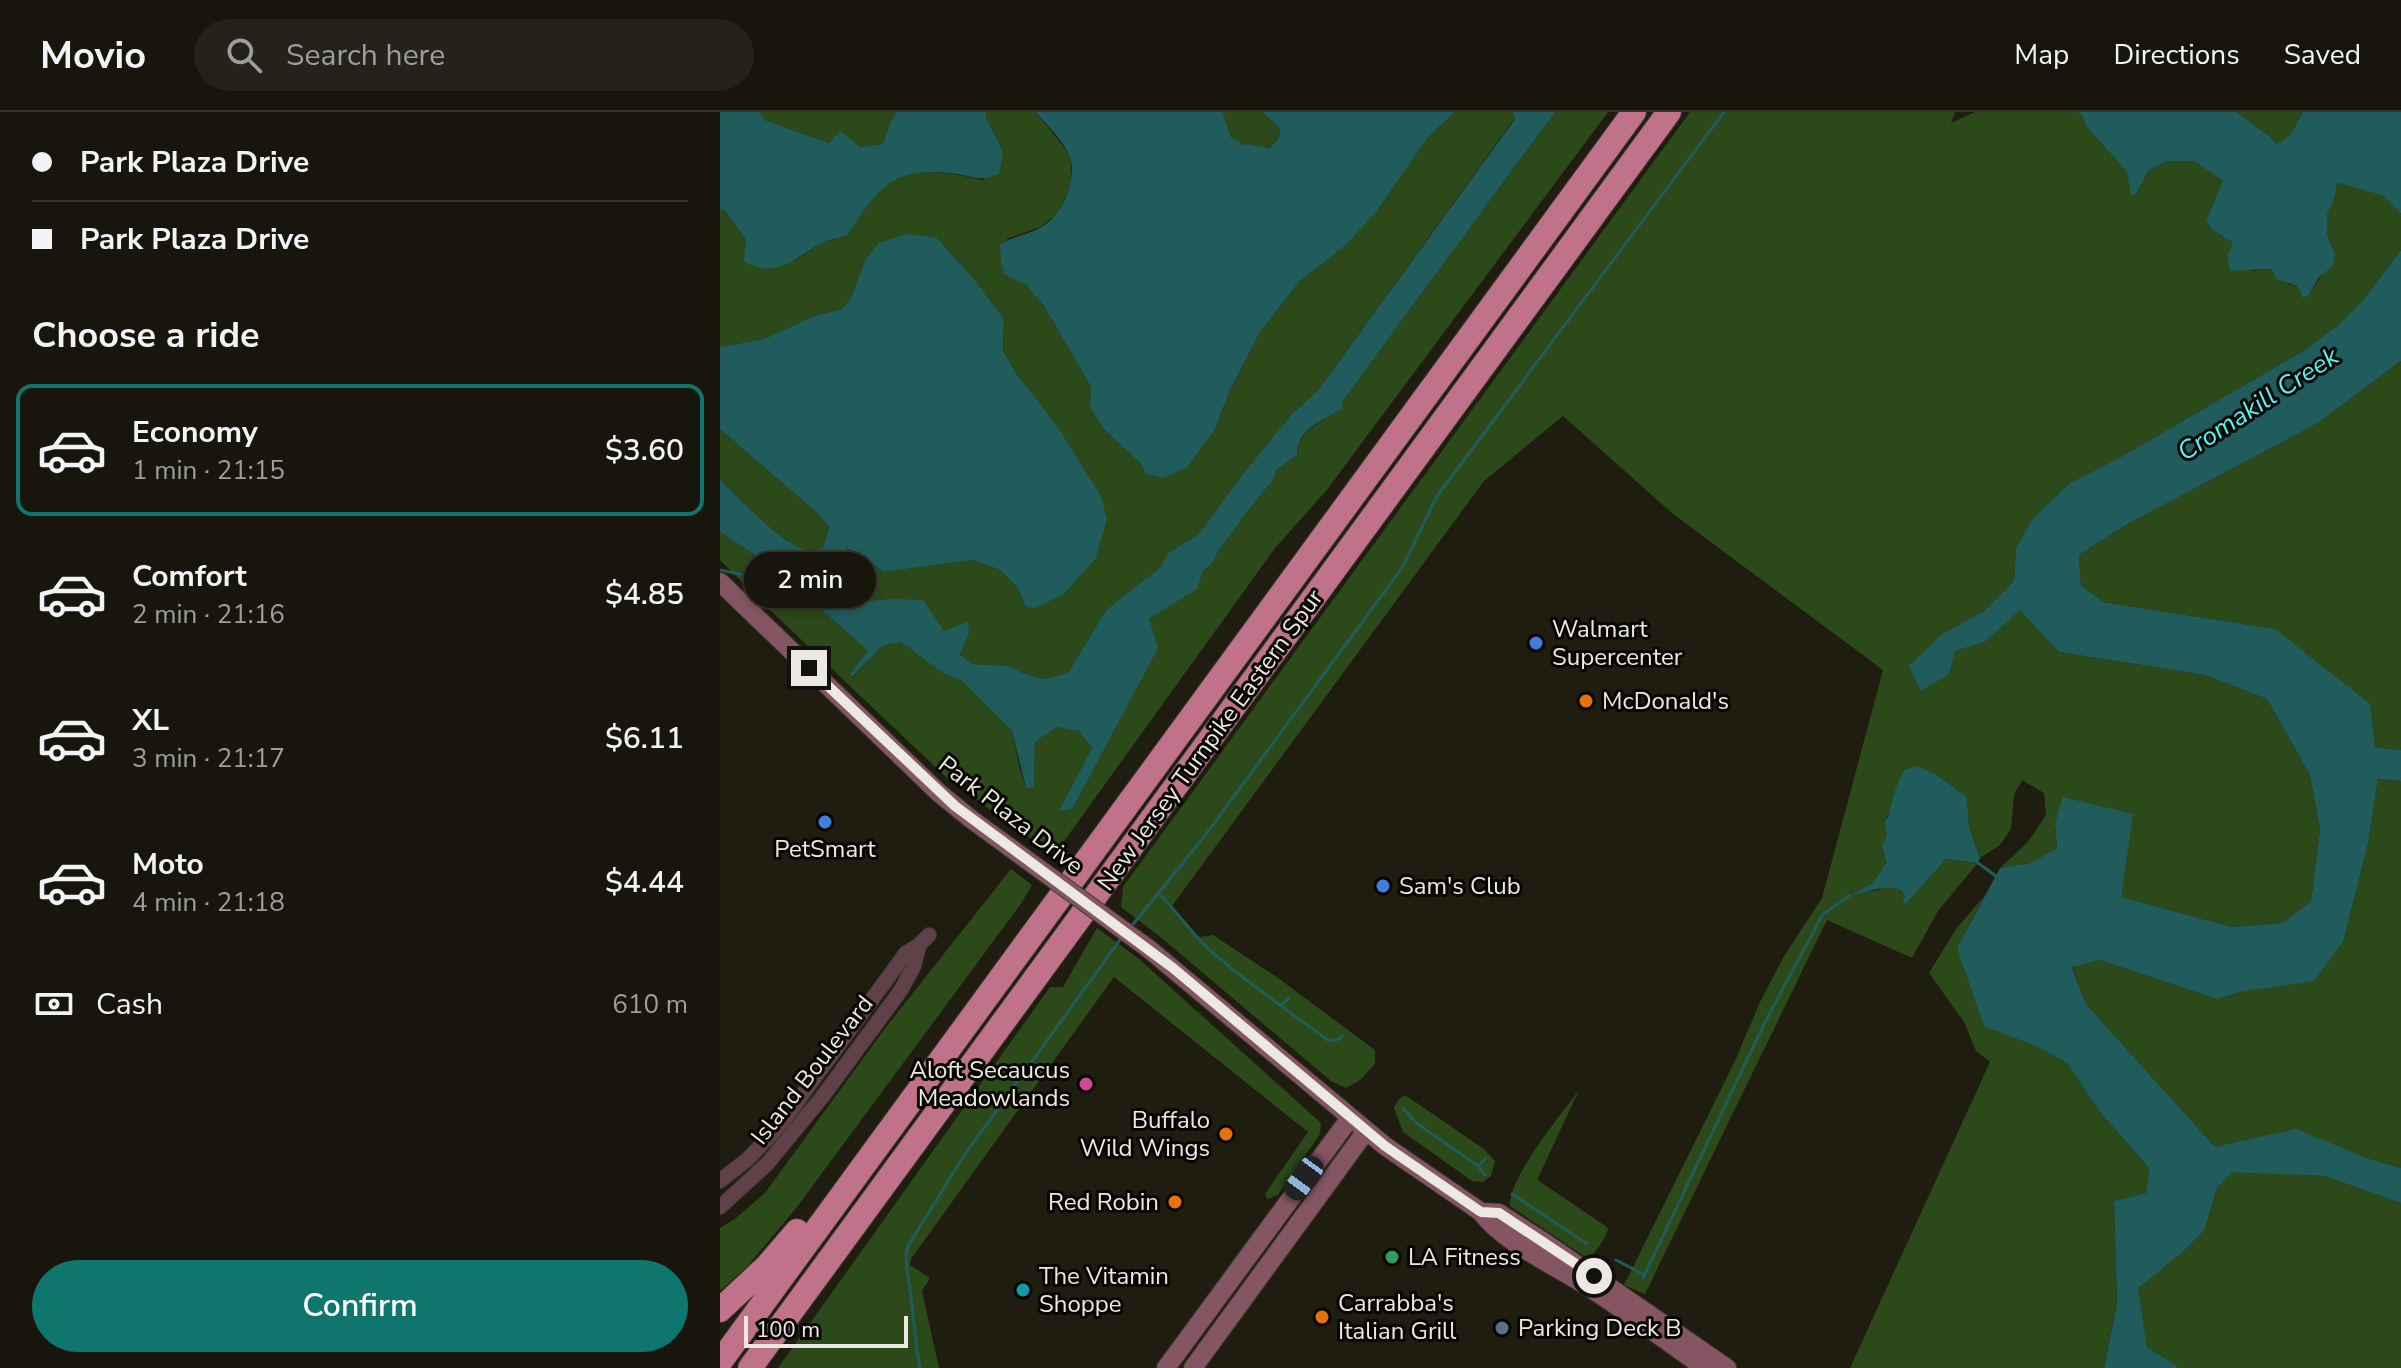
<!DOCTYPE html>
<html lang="en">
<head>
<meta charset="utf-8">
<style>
  :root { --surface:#17150c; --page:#24221a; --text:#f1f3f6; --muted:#9e9f9d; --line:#36342d; --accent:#0f766e }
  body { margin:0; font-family:"Nunito Sans",sans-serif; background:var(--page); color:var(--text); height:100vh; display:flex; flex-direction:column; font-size:30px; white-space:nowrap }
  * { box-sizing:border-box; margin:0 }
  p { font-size:26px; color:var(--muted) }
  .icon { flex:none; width:44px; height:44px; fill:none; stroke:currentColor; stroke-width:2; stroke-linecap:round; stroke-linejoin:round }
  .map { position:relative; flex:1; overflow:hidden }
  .side { display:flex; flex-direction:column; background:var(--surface); width:720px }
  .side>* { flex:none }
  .hud { display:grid; align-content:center; height:176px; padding:0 32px; background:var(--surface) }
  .scale { position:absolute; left:24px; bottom:20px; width:164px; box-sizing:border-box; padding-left:8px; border:4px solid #ece9e2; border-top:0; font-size:22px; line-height:28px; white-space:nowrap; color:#ece9e2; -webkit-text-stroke:6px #080603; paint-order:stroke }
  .end { position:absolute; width:36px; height:36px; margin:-18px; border:10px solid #ece9e2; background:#111; box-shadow:0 0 0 4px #111 }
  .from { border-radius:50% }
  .bubble { position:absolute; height:56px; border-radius:28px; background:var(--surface); box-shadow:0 4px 12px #0003,0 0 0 2px var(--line); font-size:26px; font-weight:600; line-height:56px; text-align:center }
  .car { position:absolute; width:24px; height:48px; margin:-24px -12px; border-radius:10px; box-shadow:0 0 6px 2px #0007; background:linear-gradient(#222 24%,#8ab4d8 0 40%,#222 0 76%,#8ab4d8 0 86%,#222 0) }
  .hud b { display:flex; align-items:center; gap:28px; height:76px; font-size:30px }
  .hud b+b { border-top:2px solid var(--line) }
  .hud i { width:20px; height:20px; background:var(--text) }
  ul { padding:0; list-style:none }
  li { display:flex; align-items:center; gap:24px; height:132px; margin:0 16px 12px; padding:0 16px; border:4px solid transparent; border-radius:16px }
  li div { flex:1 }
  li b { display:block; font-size:30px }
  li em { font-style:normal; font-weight:600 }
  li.current { border-color:var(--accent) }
  li>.icon { width:72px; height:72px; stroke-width:1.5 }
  h2 { padding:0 32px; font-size:36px; line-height:96px }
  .pay { display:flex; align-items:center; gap:20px; height:88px; padding:0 32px; font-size:30px }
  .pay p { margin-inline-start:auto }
  .action { display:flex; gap:16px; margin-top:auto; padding:16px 32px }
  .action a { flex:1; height:92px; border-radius:48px; background:var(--accent); color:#fff; font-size:32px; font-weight:600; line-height:92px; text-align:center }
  header { display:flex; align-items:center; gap:48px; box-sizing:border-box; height:112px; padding:0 40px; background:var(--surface); border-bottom:2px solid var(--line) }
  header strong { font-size:38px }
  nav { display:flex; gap:44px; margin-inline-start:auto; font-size:28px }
  .search { width:560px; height:72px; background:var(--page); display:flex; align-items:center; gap:20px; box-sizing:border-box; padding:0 28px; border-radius:44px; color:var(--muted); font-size:30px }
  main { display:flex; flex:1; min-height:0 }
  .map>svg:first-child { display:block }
  .green { fill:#2c4919 }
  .water { fill:#215c5d }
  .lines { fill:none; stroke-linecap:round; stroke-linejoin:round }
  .stream { stroke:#215c5d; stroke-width:3 }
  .street-casing { stroke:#3c392d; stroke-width:16 }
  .secondary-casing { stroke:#3c392d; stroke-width:20 }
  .highway-casing { stroke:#3c392d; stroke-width:26 }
  .street { stroke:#60414a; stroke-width:14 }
  .secondary { stroke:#865564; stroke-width:18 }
  .highway { stroke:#bf728a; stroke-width:24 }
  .secondary-bridge-casing { stroke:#3c392d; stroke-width:20; stroke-linecap:butt }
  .secondary-bridge { stroke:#865564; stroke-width:18 }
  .route { stroke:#ece9e2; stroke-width:10 }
  .shop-dot { fill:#3f7fe0; stroke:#080603; stroke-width:3 }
  .food-dot { fill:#e8710a; stroke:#080603; stroke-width:3 }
  .hotel-dot { fill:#d1479c; stroke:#080603; stroke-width:3 }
  .leisure-dot { fill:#2e9e5b; stroke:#080603; stroke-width:3 }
  .culture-dot { fill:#0f9aa8; stroke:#080603; stroke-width:3 }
  .service-dot { fill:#5c6f8a; stroke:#080603; stroke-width:3 }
  .labels { text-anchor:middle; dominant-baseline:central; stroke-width:6; stroke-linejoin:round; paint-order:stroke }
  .poi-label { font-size:24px; fill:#ece9e2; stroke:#080603; text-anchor:start }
  .street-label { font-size:24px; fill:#ece9e2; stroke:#080603 }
  .water-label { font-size:26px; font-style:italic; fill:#54f4f7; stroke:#080603 }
</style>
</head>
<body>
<header>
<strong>Movio</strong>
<div class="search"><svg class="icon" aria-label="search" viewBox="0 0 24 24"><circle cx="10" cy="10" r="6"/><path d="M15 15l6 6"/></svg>Search here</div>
<nav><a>Map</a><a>Directions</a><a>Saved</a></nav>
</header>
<main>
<section class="side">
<div class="hud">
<b><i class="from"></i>Park Plaza Drive</b>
<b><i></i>Park Plaza Drive</b>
</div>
<h2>Choose a ride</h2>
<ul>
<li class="current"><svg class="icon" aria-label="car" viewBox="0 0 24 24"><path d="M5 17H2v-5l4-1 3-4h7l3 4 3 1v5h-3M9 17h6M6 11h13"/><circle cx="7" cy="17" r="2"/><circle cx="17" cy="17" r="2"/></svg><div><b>Economy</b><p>1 min · 21:15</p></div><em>$3.60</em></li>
<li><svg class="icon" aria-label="car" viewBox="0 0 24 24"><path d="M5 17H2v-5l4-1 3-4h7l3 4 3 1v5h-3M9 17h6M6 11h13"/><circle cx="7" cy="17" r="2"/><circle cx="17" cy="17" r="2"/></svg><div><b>Comfort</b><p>2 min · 21:16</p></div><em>$4.85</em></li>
<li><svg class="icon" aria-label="car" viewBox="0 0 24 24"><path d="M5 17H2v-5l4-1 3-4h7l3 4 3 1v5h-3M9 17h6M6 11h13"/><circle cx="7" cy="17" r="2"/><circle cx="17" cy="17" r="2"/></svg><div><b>XL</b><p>3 min · 21:17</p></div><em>$6.11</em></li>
<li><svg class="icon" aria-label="car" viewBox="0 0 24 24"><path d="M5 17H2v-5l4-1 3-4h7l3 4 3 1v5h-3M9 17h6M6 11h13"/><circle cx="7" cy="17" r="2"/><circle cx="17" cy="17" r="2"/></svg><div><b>Moto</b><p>4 min · 21:18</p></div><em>$4.44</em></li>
</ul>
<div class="pay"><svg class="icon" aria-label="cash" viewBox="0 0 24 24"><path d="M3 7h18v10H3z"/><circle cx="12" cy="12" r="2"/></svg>Cash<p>610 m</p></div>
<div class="action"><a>Confirm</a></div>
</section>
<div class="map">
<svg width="1681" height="1256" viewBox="0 0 1681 1256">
  <rect width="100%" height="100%" fill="#1f1c10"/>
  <path class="green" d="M39 0H177L170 10 163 32 139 35 121 20 109 31 45 8Z
    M266 0H316L350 43 352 72 338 101 321 115 287 127 281 150 284 161 306 173 324 194 371 275 370 296 384 317 421 352 426 362 494 319 510 278 540 220 579 170 626 133 654 101 709 24 735 0H792L795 6 599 277 571 303 523 362 479 422 448 441 442 455 386 498 348 561 325 567 302 561 290 554 252 552 240 543 249 522 224 519 171 487 144 489 122 456 126 436 164 460 251 448 280 458 298 476 306 495 345 481 376 445 387 408 283 239 284 207 254 167 217 126 145 148 132 184 122 197 94 204 44 227 0 235V97L5 99 26 128 79 146 101 131 128 123C140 104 151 81 170 69 194 53 237 62 263 68L283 39 266 6Z
    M503 0H542C558 15 570 19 549 36L528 32 524 33 511 25Z
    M835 0H888L606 379 555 436 342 732 313 728 229 668 52 500 0 448V420L56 457 148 539 131 560 132 566 164 533 181 530 222 561 242 569 292 619 300 657 306 676H314L315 630 337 615 359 619 372 636 338 700 352 697 429 507 476 477 483 459 491 453 499 438 526 401 554 367 556 358 577 343C578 318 602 309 622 297V290Z
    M970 0H1235L1231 11 1255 0H1357L1363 4 1366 14 1407 60 1416 82 1429 58 1447 49H1474L1503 69 1486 108 1491 117 1512 130 1511 137 1532 159 1552 157 1569 172 1578 174 1589 183 1615 142 1607 122V102L1614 89 1616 69 1665 84 1681 102V138L1643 188 1617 214 1583 239 1399 346 1350 371 1296 437 1294 469 1264 499 1222 522 1235 539 1265 530 1300 497 1339 540 1485 563 1547 587 1590 663 1600 718 1591 789 1563 811 1512 815 1400 785 1335 712 1337 736 1310 751 1280 756 1308 730 1326 703 1324 681 1302 668 1294 683 1291 717 1280 733 1260 746 1249 715 1247 685 1217 663 1175 678C1174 689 1172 701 1164 709L1167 723C1164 732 1168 742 1165 751 1160 769 1147 777 1130 782L1158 778 1167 773 1183 779 1187 791 1226 747 1258 751 1218 799 1192 846 1107 808 925 1182 904 1173 1015 949 1040 890 1064 844 1102 786 1163 558 953 402 843 304 764 369 452 794 479 825 493 823 558 866 655 938V952L640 968 626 976 611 969 438 823 401 795 403 775Z
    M1516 0H1583L1571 22 1557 32 1548 23Z
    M1681 249V638L1655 635 1555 517 1383 490 1361 473 1359 443 1404 414 1598 311Z
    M0 317 96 400 109 415 103 436C98 437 90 439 84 437 61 431 18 385 0 367Z
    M1658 667 1681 669V1056L1644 1045 1502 1033 1495 1035 1366 892 1352 854 1380 848 1497 887 1524 879 1623 830 1648 732Z
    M291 757 312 773 300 793 77 1095 27 1155 0 1179V1116L16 1106 45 1081 166 915Z
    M1265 783 1237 836 1316 934 1347 951 1379 999 1429 1056 1426 1081 1394 1089 1397 1192 1384 1256H1130L1270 950 1256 939 1244 910 1209 861 1236 817Z
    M377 816 419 847 601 1011 600 1022 558 1083 547 1087 545 1082 588 1020 394 865 191 1147 190 1153 210 1166 202 1179 219 1256H58L330 875H343Z
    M859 978 818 1066 819 1069 887 1115 888 1118C884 1128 876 1141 867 1146L790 1094C787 1068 842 1001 859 978Z
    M685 983 764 1037 775 1049 771 1064 763 1070 752 1069 683 1020 674 996 678 988Z
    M1512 1059 1604 1064 1681 1091V1256H1457V1254L1427 1235 1417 1176 1463 1140 1484 1119 1497 1076Z"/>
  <path class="water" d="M0 0H39L45 8 109 31 120 19 140 35 163 32 170 10 177 0H266V6L283 39 279 62C258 70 257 65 237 62 174 53 159 73 128 123 118 126 107 128 98 133 73 148 53 168 24 149L26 128 5 99 0 97Z
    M316 0H503L511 25 524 33 528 32 549 36C570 19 558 15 542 0H735L709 24 655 101 626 133 579 170 540 220 510 278 494 319 466 356 443 366 426 362 421 352 384 317 370 296 371 275 324 194 306 173 284 162 281 150 280 133C292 124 307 123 320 116 343 103 357 70 350 45 346 32 325 11 316 0Z
    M792 0H835L622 290V297C602 309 577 317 577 343L556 358 554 367 526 401 499 438 491 453 483 459 477 477 429 507 438 536 352 697 338 700 372 636 359 619 337 615 315 630 314 676H306L292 619 242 569 222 561 181 530 164 533 131 566V560L148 539 56 457 0 420V367C18 385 61 431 84 437 90 439 98 437 103 436L109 415 96 400 0 317V235L44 227 94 204 122 197 132 184 145 148 159 131 186 122 217 126 254 167 284 207 283 239 298 264 338 316 381 384 387 408 376 446 345 481 316 496 306 495 298 476 280 458 252 448 164 460 127 436 122 456 145 489 171 487 203 488 224 519 248 510 249 522 240 543 252 552 290 554 302 561 325 567 348 561 386 498 441 455 448 441 479 422 523 362 571 303 599 277 795 7Z
    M1357 0H1516L1548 23 1557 32 1571 22 1583 0H1681V102L1664 84 1617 70 1614 89 1607 102V122L1615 142 1613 154 1599 165 1589 183 1583 186 1578 174 1556 167 1552 157 1510 159 1507 142 1511 137 1512 130 1491 117 1486 108 1503 69 1474 49H1447L1429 58 1416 82 1411 84 1407 60 1366 14 1363 4Z
    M1681 138V249L1598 311 1404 414 1359 443 1361 473 1383 490 1555 517 1650 592 1655 635 1681 638V669L1658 667 1648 732 1623 830 1594 869 1524 879 1497 887 1380 848 1352 855 1366 892 1495 1035 1576 1017 1644 1045 1681 1056V1091L1604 1064 1512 1060 1497 1076 1484 1119 1463 1140 1418 1176 1427 1235 1457 1254V1256H1384L1397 1192 1394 1089 1426 1081 1429 1056 1379 999 1347 951 1316 934 1264 914 1237 836 1280 756 1310 751 1337 736 1335 712 1343 685 1413 702 1401 785 1512 815 1563 811 1591 789 1600 718 1590 663 1547 587 1485 563 1339 540 1300 498 1265 530 1235 539 1229 562 1201 579 1189 554 1222 522 1264 499 1294 469 1296 437 1311 409 1350 371 1399 346 1583 239 1617 214 1643 188Z
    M1197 654 1217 663 1247 685 1249 715 1260 746 1258 751 1226 747 1187 791H1184L1183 787 1185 784 1182 779C1165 770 1150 781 1130 783 1152 772 1153 774 1166 750L1162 733 1167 723 1164 709 1168 705 1175 678 1184 658Z"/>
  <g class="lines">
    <path class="stream" d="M0 458 61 471 71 466
      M1258 751 1277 765
      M438 781C458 800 473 824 493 841 530 873 570 900 609 929L619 927 622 923
      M410 816 484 725 682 456 717 384 1004 0
      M562 892 569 886
      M683 996 695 1010 758 1054 765 1063
      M758 1054 766 1046
      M792 1082 867 1132
      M896 1148 925 1163
      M923 1166 1044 912 1103 802 1130 783
      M200 1256C195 1230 194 1205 190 1178 188 1163 184 1149 188 1134L243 1045 402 825"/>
    <defs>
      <path id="street" d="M0 1069 28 1047 60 1013 186 841 199 833 209 823
        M0 1095 47 1052 103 984 181 878 194 854 199 833"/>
      <path id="secondary" d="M0 470 219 681 251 707
        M429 837 665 1034 761 1100C783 1131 840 1156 873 1178 911 1203 948 1230 985 1256
        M761 1100 779 1101 824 1130 1007 1256
        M446 1256 630 1006
        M473 1256 646 1019"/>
      <path id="highway" d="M0 1198 47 1154 77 1119
        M0 1250 914 0
        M30 1256 949 0"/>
    </defs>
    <use href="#street" class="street-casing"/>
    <use href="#secondary" class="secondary-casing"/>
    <use href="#highway" class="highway-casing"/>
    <use href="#street" class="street"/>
    <use href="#secondary" class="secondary"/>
    <use href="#highway" class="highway"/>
    <defs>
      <path id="secondary-bridge" d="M251 707 429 837"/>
    </defs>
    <use href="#secondary-bridge" class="secondary-bridge-casing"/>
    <use href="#secondary-bridge" class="secondary-bridge"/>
  </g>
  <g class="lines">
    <path class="route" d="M89 556 235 694 453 856 665 1034 761 1100 779 1101 874 1164"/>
  </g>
  <g class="shop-dot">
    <circle cx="816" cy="531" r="8"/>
    <circle cx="105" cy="710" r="8"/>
    <circle cx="663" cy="774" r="8"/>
  </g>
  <g class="food-dot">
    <circle cx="866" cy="589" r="8"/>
    <circle cx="506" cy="1022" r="8"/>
    <circle cx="455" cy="1090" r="8"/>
    <circle cx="602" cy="1205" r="8"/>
  </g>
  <circle class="hotel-dot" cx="366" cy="972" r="8"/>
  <circle class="leisure-dot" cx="672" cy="1145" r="8"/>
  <circle class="culture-dot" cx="303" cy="1178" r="8"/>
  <circle class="service-dot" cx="782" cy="1216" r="8"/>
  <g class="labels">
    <g class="poi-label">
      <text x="832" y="517">Walmart<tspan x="832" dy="28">Supercenter</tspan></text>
      <text x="882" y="589">McDonald's</text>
      <text x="105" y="737" text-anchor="middle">PetSmart</text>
      <text x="679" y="774">Sam's Club</text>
      <text x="350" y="958" text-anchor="end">Aloft Secaucus<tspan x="350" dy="28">Meadowlands</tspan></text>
      <text x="490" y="1008" text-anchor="end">Buffalo<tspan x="490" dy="28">Wild Wings</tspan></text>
      <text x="439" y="1090" text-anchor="end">Red Robin</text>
      <text x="688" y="1145">LA Fitness</text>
      <text x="319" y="1164">The Vitamin<tspan x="319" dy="28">Shoppe</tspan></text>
      <text x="618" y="1191">Carrabba's<tspan x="618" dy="28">Italian Grill</tspan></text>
      <text x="798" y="1216">Parking Deck B</text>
    </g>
    <g class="street-label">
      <text transform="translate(490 628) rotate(-54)">New Jersey Turnpike Eastern Spur</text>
      <text transform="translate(291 703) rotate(38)">Park Plaza Drive</text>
      <text transform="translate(92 958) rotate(-52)">Island Boulevard</text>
    </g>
    <g class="water-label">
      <text transform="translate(1538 292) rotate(-33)">Cromakill Creek</text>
    </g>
  </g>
</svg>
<div class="scale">100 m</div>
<i class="end from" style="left:874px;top:1164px"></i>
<i class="end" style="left:89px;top:556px"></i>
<div class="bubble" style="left:24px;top:440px;width:132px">2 min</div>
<i class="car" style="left:584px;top:1066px;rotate:216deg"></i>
</div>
</main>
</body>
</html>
